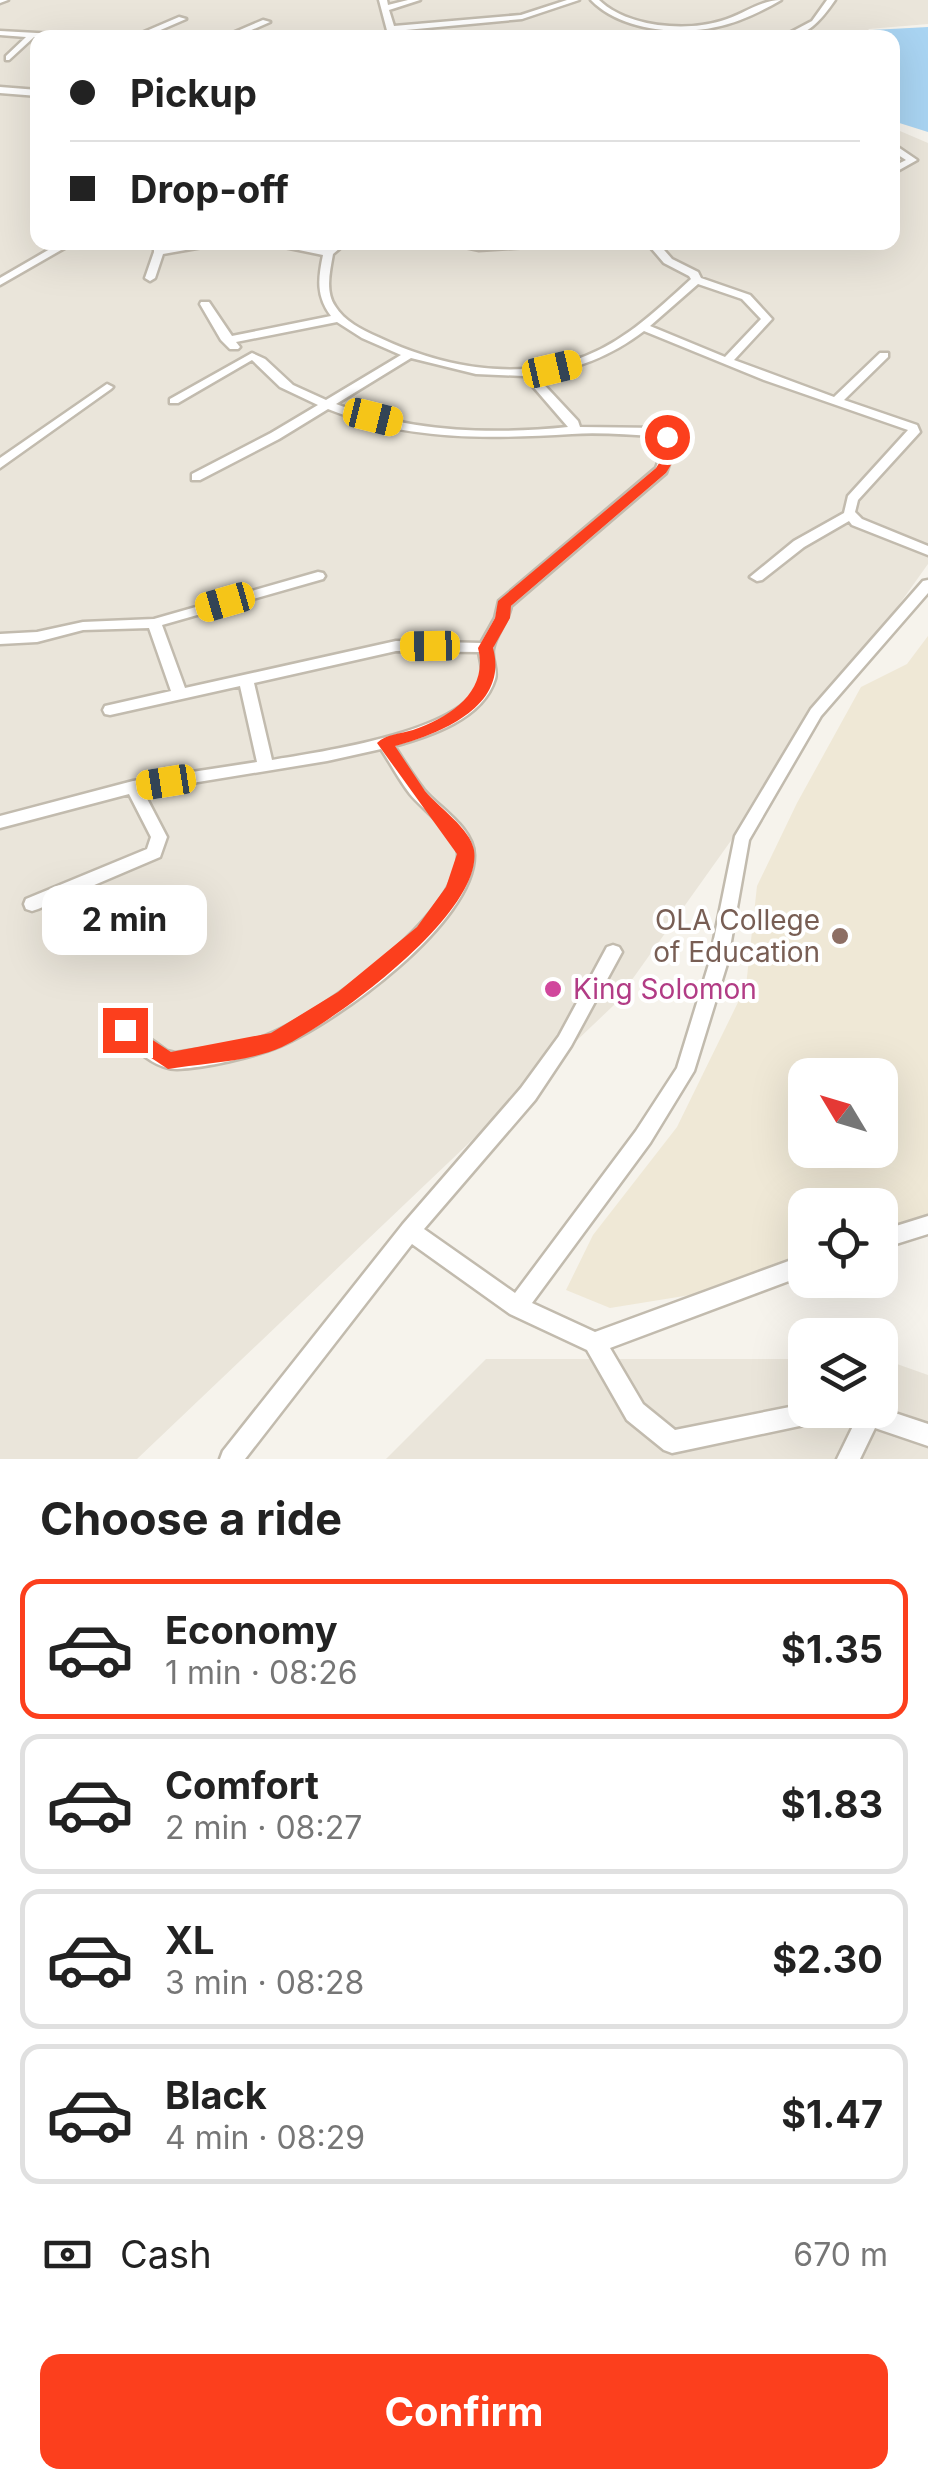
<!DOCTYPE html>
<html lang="en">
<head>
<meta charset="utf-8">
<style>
  :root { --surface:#fff; --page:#f6f6f6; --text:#222; --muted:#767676; --line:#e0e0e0; --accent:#fc3f1d }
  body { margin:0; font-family:Inter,sans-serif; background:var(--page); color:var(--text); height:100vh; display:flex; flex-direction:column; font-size:38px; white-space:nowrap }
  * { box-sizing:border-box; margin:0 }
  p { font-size:32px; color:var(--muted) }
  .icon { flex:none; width:55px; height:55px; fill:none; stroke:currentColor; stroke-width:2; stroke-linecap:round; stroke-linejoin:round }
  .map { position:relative; height:1459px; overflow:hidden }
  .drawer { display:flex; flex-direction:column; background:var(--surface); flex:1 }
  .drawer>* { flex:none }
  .banner { position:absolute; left:30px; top:30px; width:870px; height:220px; border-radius:20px; box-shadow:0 10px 40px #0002; display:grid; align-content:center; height:220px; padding:0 40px; background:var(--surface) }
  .needle { width:65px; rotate:308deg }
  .controls { position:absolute; left:788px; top:1058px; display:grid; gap:20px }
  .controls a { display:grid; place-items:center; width:110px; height:110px; border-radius:20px; background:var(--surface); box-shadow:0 10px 40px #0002; font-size:50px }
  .end { position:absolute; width:45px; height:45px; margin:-22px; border:12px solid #fc3f1d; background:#fff; box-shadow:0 0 0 5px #fff }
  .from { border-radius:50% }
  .bubble { position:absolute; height:70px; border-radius:20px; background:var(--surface); box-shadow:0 10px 40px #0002; font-size:32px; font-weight:700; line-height:70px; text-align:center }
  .car { position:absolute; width:30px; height:60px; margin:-30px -15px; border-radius:12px; box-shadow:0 0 8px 2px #0007; background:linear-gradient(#f5c518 24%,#345 0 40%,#f5c518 0 76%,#345 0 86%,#f5c518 0) }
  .banner b { display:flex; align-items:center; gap:35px; height:95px; font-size:38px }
  .banner b+b { border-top:2px solid var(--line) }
  .banner i { width:25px; height:25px; background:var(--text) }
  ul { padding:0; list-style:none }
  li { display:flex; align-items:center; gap:30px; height:140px; margin:0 20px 15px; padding:0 20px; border:5px solid var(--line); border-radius:20px }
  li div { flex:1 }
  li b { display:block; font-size:38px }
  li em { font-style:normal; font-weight:700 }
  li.selected { border-color:var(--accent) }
  li>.icon { width:90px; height:90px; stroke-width:1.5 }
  h2 { padding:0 40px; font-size:45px; line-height:120px }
  .pay { display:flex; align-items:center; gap:25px; height:110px; padding:0 40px; font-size:38px }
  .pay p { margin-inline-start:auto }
  .primary-button { display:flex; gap:20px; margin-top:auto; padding:20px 40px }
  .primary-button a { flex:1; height:115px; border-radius:20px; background:var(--accent); color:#fff; font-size:40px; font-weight:700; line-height:115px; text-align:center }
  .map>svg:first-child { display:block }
  .residential { fill:#eae5da }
  .education { fill:#efe8d6; fill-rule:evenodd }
  .water { fill:#a9d4f2 }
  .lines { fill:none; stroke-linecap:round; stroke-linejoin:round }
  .street-casing { stroke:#c2bbae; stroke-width:5 }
  .street { fill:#fff; fill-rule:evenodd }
  .route { fill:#fc3f1d }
  .education-dot { fill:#8d6e63; stroke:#fff; stroke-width:4 }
  .hotel-dot { fill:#d1479c; stroke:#fff; stroke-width:4 }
  .labels { text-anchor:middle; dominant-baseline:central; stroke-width:8; stroke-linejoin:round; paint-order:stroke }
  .education-label { font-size:28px; fill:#785e54; stroke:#fff; text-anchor:end }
  .hotel-label { font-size:28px; fill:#b23c85; stroke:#fff; text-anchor:start }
</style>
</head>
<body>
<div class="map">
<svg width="928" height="1459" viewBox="0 0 928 1459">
  <rect width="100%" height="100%" fill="#f6f3ec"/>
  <path class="residential" d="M0 0H928V24L869 29 862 38H38V242H892L893 128 928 143V564L614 1005 137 1459H0Z
    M880 1358 928 1375V1459H386L486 1359H805V1410H880Z"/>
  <path class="education" d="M928 636V1221L880 1235V1205H805V1260L715 1291 610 1308 566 1290 593 1235 677 1127 746 986 757 886 797 803 861 687 907 664ZM805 1075H880V1150H805Z"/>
  <path class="water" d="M928 27V132L893 121 892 38 866 37 872 30Z"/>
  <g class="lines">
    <defs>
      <path id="street" d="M0 0H8L0 3Z
        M379 0H387L388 5 408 0H420L389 10 394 26 521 15 567 0H579L522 19 395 31 397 38H389Z
        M591 0H599C627 27 685 32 721 21 741 16 760 0 781 0 762 11 738 23 716 27 677 36 620 30 591 0Z
        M827 0H835C821 20 807 38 780 38L812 21Z
        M179 17 186 19 142 38H130Z
        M263 20 270 22 233 38H221Z
        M0 31 92 36 96 38 34 37 9 60H6V56L26 37 0 35Z
        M0 87 38 90V96L0 93Z
        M892 143 917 160 892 174V167L906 160 892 151Z
        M62 242H75L0 285V278Z
        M154 242H164V248L202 242H231L163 254 155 278 150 281 145 278 154 252Z
        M260 242H285L326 250 335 242H347L333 254C330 271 325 291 335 306 344 321 362 330 378 337 437 365 507 380 571 361 619 347 655 312 691 279L689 276 664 263 646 242H657L672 259 698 272 701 278 750 295 772 319 734 360 834 397 880 353H888V357L844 400 917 425 920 432 858 500 855 512 862 519 928 546V555L852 525 849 521 804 547 762 580 757 581 750 577 794 541 844 513 848 496 908 430 764 380 644 331C611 356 576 370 535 375L578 421 580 427 660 428 664 429 676 445 666 473 511 606C508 622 496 633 493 649 491 658 498 670 495 679 483 719 430 736 394 746 404 761 413 776 424 790 439 808 474 828 474 855 475 922 337 1022 280 1046 254 1057 205 1068 177 1069 154 1069 135 1048 119 1035L116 1030 119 1025 125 1022 131 1025 167 1051 175 1053C205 1048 237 1047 265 1036 318 1016 461 914 458 853 456 833 422 809 410 794 399 780 391 764 381 749L327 761 143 791 167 837 160 857 38 909 32 911 26 909 24 904 26 899 147 849 151 837 129 794 0 828V816L133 781 257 762 240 686 110 715 105 714 103 710 105 706 171 691 149 628 83 630 37 642 0 644V634L37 632 83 622 154 619 318 572 323 573 325 576 323 579 162 625 185 688 396 641 481 643 495 618 499 601 656 468 664 445 657 436C628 435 600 432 572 434 486 439 410 441 328 409L279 439 200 480H192V474L271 433 318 405 280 387 252 360 178 403H170V399L252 353 265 359 293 385 326 400 401 355 362 338 337 322 236 342 240 347 238 349H230L221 340 200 304 201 302H209L232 336 331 316C316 296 318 279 323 255ZM698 284 742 299 761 319 725 357 650 326ZM411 358 476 374 524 376 568 427C490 435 410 432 336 404ZM396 651 479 652C480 659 483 669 482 676 474 732 317 752 272 760L254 683Z
        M442 242 549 243 544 246 479 250Z
        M107 384 113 387 111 389 0 468V458Z
        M928 580V593L821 716 749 840 727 964 694 1071 650 1143 532 1303 595 1332 805 1255V1275L610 1348 643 1404 675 1430 805 1404V1410H840L837 1418 672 1453 664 1450 627 1420 587 1350 510 1314 412 1244 245 1459H220L223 1451 403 1224 521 1088 559 1036 607 947 613 945 619 947 622 952 571 1046 535 1100 424 1229 515 1293 636 1131 677 1068 709 964 735 836 811 709 923 581Z
        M928 1216V1234L880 1249V1231Z
        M880 1408 928 1424V1446L875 1428 860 1459H837L855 1422 845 1418 842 1410H880Z"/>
    </defs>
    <use href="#street" class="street-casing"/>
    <use href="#street" class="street"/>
  </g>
  <path class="route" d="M667 433 674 437V460L666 473 511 606 510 618 493 648C509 706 442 733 395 746 405 761 415 776 425 791 439 808 470 828 474 850 484 913 332 1023 282 1047 249 1062 203 1063 168 1069L118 1036V1024L125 1022 171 1052 271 1033 338 992 417 927 446 887 457 854 377 743C386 734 400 734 413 730 451 717 489 691 478 648L495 618 498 601 656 468 661 460 660 437Z"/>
  <circle class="education-dot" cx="840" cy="936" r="10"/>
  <circle class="hotel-dot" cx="553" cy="989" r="10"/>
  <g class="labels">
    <g class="education-label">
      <text x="820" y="920">OLA College<tspan x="820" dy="32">of Education</tspan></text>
    </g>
    <g class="hotel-label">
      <text x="573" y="989">King Solomon</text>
    </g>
  </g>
</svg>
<div class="controls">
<a><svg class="needle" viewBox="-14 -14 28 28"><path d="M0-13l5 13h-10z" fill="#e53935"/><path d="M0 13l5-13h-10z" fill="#767676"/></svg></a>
<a><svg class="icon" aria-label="locate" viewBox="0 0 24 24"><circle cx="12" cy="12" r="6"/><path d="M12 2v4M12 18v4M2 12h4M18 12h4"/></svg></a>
<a><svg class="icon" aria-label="layers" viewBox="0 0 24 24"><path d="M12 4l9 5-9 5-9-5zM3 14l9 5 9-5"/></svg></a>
</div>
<i class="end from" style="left:667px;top:437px"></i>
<i class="end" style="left:125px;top:1030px"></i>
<div class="bubble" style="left:42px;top:885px;width:165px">2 min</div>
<i class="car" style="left:552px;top:369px;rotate:77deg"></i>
<i class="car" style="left:373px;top:417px;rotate:104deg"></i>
<i class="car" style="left:225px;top:602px;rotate:254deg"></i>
<i class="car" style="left:430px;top:646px;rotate:269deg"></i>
<i class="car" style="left:166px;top:782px;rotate:261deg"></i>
<div class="banner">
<b><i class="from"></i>Pickup</b>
<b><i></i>Drop-off</b>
</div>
</div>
<section class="drawer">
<h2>Choose a ride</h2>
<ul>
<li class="selected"><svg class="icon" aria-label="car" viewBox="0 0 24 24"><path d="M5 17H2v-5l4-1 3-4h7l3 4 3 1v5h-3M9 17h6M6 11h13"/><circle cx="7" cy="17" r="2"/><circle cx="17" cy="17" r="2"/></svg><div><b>Economy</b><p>1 min · 08:26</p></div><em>$1.35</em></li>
<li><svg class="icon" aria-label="car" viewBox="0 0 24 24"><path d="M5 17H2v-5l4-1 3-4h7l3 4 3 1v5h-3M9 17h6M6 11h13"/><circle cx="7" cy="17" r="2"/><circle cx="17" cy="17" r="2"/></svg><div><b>Comfort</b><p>2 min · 08:27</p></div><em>$1.83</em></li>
<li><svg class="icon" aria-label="car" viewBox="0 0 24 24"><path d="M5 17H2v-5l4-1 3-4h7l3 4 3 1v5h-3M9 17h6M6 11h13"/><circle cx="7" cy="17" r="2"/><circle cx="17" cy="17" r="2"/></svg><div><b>XL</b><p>3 min · 08:28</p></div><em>$2.30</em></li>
<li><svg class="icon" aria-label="car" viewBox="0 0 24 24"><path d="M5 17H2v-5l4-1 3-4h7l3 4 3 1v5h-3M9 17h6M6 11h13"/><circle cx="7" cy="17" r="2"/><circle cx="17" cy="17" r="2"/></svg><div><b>Black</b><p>4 min · 08:29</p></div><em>$1.47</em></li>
</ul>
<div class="pay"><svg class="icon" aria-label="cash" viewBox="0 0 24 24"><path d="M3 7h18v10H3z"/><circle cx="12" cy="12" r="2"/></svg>Cash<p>670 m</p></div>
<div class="primary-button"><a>Confirm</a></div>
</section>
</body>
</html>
